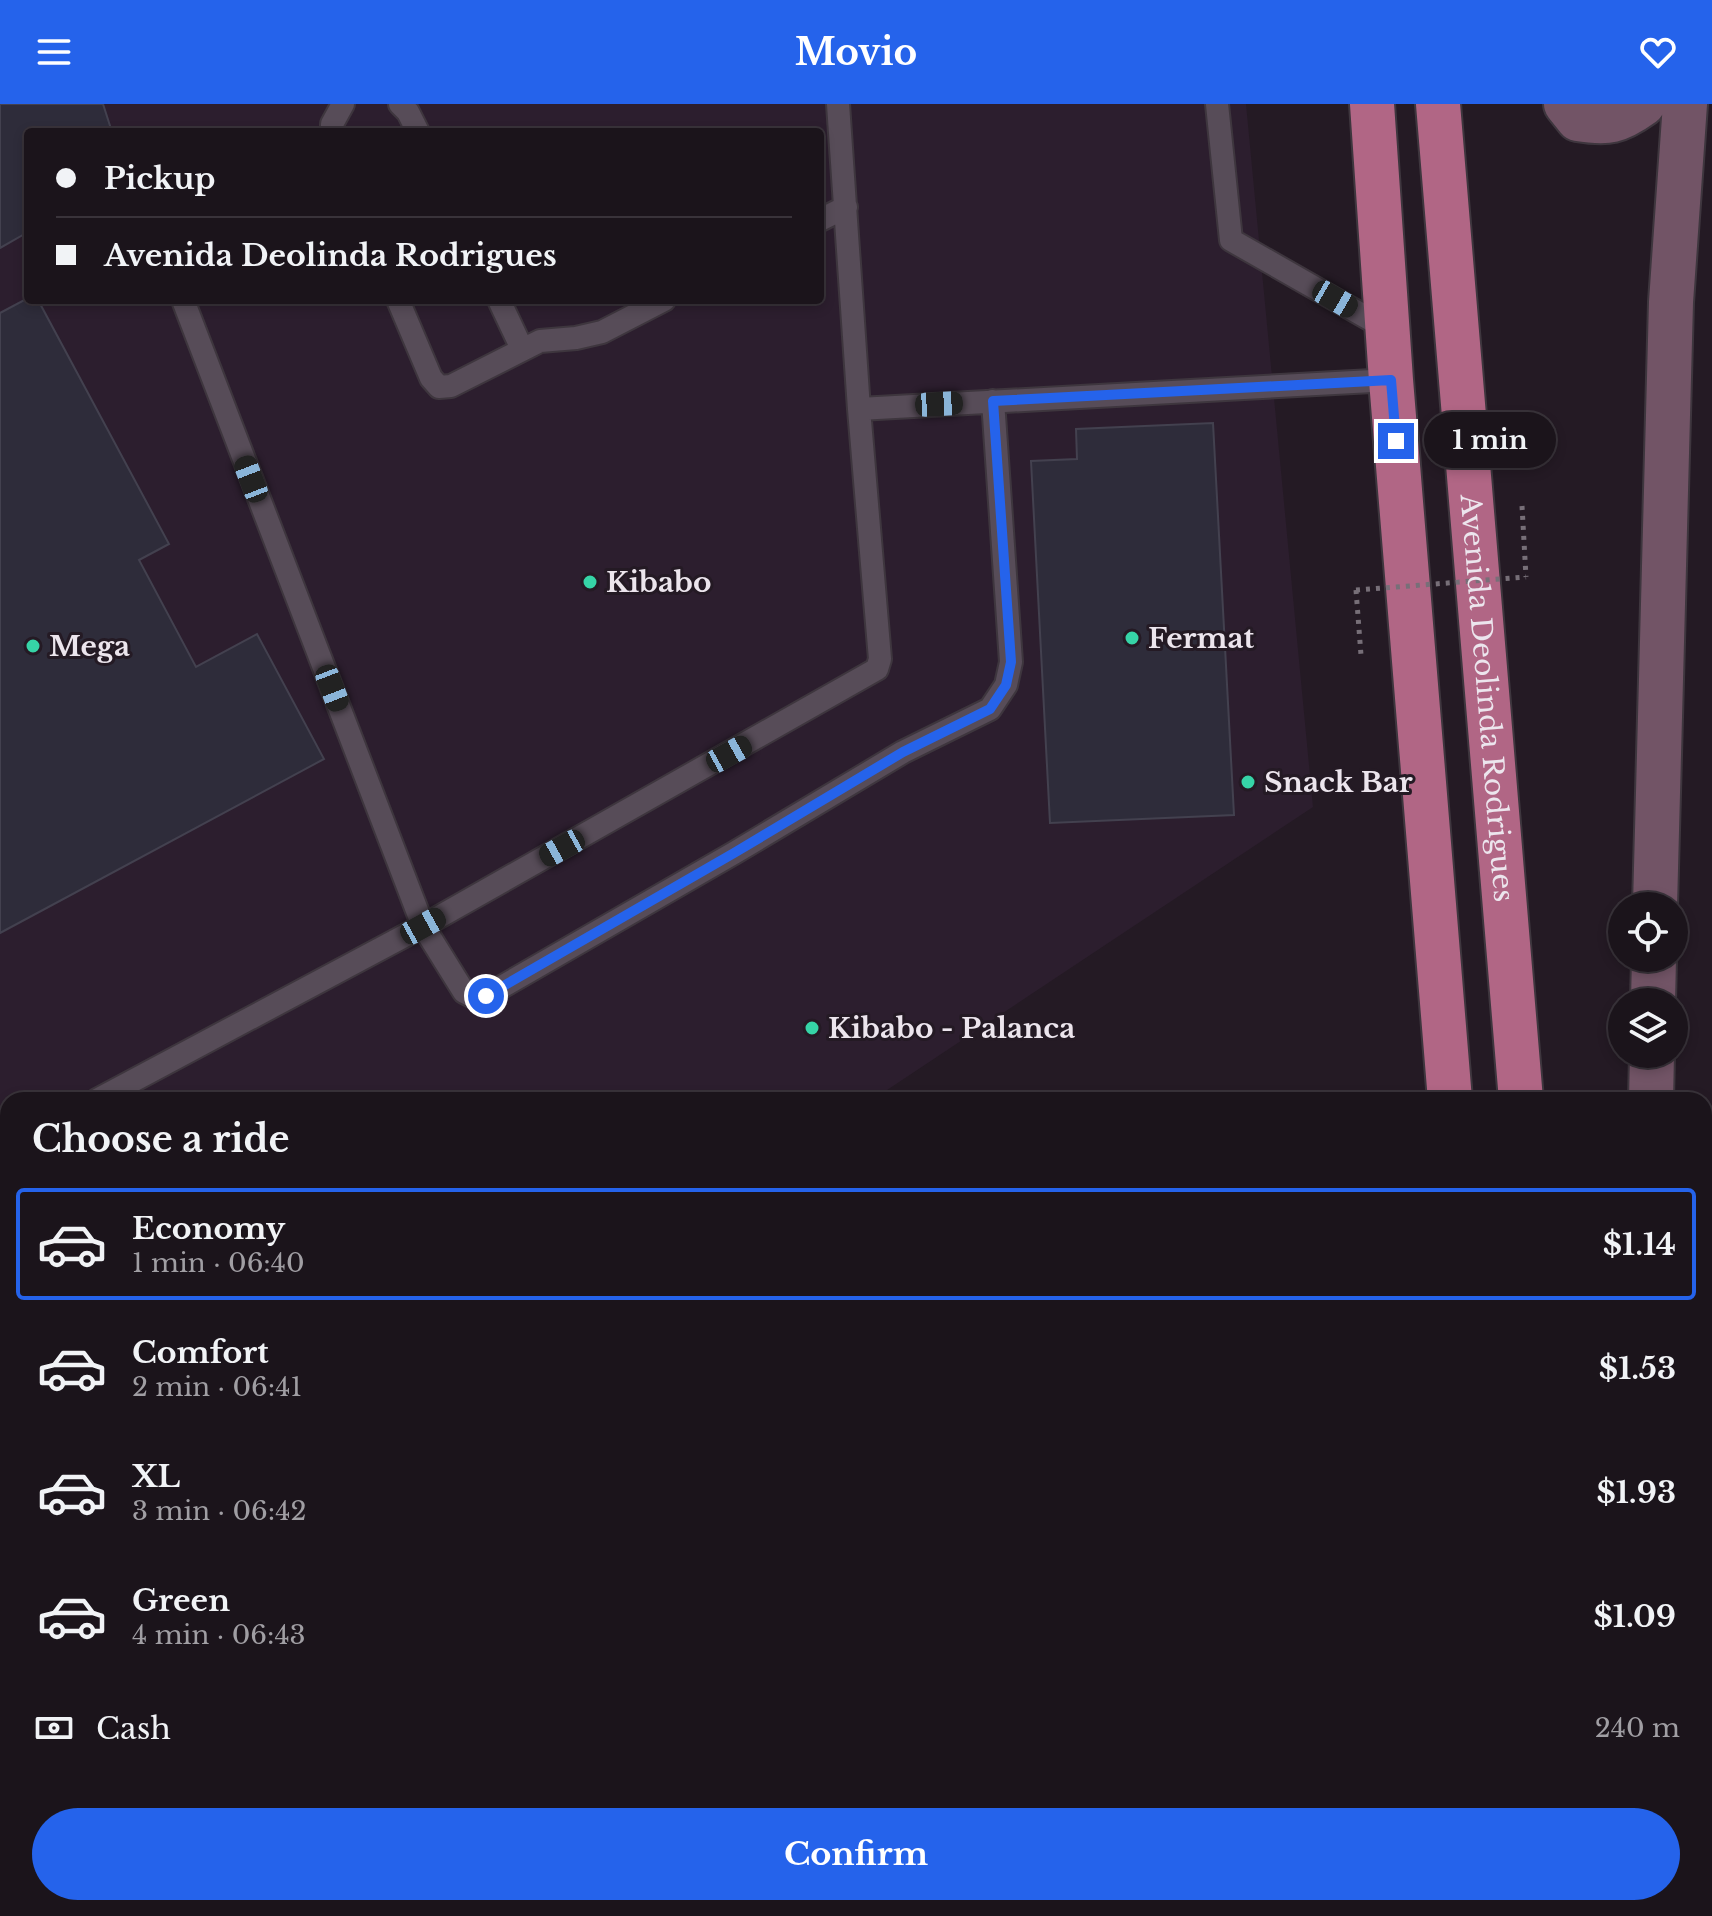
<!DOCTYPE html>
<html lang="en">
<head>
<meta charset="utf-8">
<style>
  :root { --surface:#1b141b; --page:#282128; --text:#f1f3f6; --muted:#a09ea3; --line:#39333a; --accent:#2563eb }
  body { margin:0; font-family:"Libre Baskerville",serif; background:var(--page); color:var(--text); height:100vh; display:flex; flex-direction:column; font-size:30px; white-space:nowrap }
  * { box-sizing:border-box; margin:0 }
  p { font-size:26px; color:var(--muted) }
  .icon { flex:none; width:44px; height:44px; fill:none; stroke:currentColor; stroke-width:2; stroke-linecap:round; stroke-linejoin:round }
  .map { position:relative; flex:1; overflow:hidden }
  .drawer { position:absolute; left:0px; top:988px; width:1712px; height:824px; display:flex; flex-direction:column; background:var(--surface); border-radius:24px 24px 0 0; box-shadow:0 4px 12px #0003,0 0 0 2px var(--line) }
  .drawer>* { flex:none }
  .top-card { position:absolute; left:24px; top:24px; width:800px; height:176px; border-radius:8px; box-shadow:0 4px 12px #0003,0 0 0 2px var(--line); display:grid; align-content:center; height:176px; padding:0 32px; background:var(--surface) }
  .tools { position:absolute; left:1608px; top:788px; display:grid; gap:16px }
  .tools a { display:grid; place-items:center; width:80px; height:80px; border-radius:50%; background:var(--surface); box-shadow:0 4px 12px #0003,0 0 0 2px var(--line); font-size:40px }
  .end { position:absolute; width:36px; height:36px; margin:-18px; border:10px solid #2563eb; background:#fff; box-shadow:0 0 0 4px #fff }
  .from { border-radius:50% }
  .bubble { position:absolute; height:56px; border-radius:28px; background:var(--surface); box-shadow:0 4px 12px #0003,0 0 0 2px var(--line); font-size:26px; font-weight:800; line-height:56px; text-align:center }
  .car { position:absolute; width:24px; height:48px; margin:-24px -12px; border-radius:10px; box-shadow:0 0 6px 2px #0007; background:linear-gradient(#222 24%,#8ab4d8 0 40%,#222 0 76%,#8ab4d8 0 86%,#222 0) }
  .top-card b { display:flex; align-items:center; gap:28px; height:76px; font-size:30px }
  .top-card b+b { border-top:2px solid var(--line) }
  .top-card i { width:20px; height:20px; background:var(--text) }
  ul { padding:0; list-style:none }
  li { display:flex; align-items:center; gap:24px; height:112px; margin:0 16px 12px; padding:0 16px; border:4px solid transparent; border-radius:8px }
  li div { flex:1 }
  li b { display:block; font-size:30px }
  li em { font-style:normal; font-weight:800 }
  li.on { border-color:var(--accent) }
  li>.icon { width:72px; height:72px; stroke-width:1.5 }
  h2 { padding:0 32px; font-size:36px; line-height:96px }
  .pay { display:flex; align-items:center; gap:20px; height:88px; padding:0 32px; font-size:30px }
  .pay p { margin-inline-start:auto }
  .button { display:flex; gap:16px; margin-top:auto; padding:16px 32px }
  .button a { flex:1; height:92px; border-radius:48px; background:var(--accent); color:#fff; font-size:32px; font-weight:800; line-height:92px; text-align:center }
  header { display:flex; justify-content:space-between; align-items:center; height:104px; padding:0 32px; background:var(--accent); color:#fff; font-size:36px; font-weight:800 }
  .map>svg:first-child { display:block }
  .built { fill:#2c1e2e; fill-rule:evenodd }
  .building { fill:#2e2c3a; stroke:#43414f; stroke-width:2 }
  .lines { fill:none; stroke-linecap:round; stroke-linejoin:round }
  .lane-casing { stroke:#3e363e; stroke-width:26 }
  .secondary-casing { stroke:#3e363e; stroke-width:48 }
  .highway-casing { stroke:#3e363e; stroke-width:48 }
  .path { stroke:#776f78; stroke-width:5; stroke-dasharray:4 6; stroke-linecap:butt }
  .lane { stroke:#574c58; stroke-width:22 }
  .secondary { stroke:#725466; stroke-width:44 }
  .highway { stroke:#b16685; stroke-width:44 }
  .path-bridge { stroke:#776f78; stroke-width:5; stroke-dasharray:4 6; stroke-linecap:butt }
  .route { stroke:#2563eb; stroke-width:10 }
  .poi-dot { fill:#36d4a7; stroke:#241a24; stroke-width:3 }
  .labels { text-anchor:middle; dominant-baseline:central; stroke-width:6; stroke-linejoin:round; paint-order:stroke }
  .poi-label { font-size:28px; font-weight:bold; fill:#ece5ed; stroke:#241a24; text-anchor:start }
  .street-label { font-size:28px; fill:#ece5ed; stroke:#241a24 }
</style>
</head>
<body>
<header><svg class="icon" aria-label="menu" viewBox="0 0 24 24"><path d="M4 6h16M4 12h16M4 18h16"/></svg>Movio<svg class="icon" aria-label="heart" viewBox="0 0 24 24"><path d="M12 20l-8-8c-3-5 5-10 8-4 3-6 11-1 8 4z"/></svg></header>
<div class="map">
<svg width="1712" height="1812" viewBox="0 0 1712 1812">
  <rect width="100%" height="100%" fill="#241a24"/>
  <path class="built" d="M0 0H1246L1313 703 872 996H8V1271L0 1256ZM28 28H820V196H28Z"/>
  <path class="building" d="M0 0H103L112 28H28V128L0 144Z
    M28 194 38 196 169 440 139 456 196 563 257 530 324 655 0 829V209Z
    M1213 319 1234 711 1050 719 1031 357 1077 355 1076 325Z"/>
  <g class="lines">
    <defs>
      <path id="lane" d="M400 0 408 8 418 28
        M1217 0 1231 136 1387 225
        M332 28V20L343 0
        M820 116 846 103
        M183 196 423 822 464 888 476 894 486 892 734 749 903 648 990 605 1006 581 1011 558 993 297
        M398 196 431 274 439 283 451 282 540 237 576 234 602 228 664 196
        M499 196 522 245
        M859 305 1391 276
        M97 996 423 822 877 565 880 555 859 305 838 0
        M0 1047 8 1043
        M0 1753 8 1784
        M13 1804 15 1812
        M1011 1812 1023 1804"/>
      <path id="secondary" d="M1566 0 1578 15C1608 20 1618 18 1643 0
        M1655 802 1671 198 1685 0
        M1653 898 1654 854
        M1651 996 1652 950"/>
      <g id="highway">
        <path d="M1372 0 1391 276 1450 996"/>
        <path id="s1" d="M1438 0 1521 996"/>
        <path d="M1517 1804 1518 1812"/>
        <path d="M1581 1804 1582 1812"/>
      </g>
    </defs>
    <use href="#lane" class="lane-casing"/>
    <use href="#secondary" class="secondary-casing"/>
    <use href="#highway" class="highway-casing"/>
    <path class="path" d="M1522 402 1526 473
      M1356 486 1361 551
      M1704 1225H1712"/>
    <use href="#lane" class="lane"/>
    <use href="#secondary" class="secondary"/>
    <use href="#highway" class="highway"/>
    <path class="path-bridge" d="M1356 486 1526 473"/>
  </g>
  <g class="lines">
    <path class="route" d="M486 892 734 749 903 648 990 605 1006 581 1011 558 993 297 1391 276 1396 337"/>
  </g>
  <g class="poi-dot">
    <circle cx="590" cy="478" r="8"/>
    <circle cx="1132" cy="534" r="8"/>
    <circle cx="33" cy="542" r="8"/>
    <circle cx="1248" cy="678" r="8"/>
    <circle cx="812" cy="924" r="8"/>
  </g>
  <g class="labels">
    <g class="poi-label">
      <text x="606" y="478">Kibabo</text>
      <text x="1148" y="534">Fermat</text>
      <text x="49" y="542">Mega</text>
      <text x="1264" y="678">Snack Bar</text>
      <text x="828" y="924">Kibabo - Palanca</text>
    </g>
    <g class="street-label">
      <text stroke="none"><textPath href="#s1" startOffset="596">Avenida Deolinda Rodrigues</textPath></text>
    </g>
  </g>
</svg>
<div class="tools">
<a><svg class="icon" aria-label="locate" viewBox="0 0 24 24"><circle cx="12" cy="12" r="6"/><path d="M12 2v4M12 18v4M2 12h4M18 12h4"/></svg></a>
<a><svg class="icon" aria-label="layers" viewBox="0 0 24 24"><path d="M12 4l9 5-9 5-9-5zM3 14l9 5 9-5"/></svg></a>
</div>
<i class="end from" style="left:486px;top:892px"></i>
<i class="end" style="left:1396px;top:337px"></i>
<div class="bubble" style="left:1424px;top:308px;width:132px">1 min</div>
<i class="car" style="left:1335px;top:195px;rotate:120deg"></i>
<i class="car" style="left:939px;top:300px;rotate:87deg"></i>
<i class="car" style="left:251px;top:375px;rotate:339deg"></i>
<i class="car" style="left:332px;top:584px;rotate:159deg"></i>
<i class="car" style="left:729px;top:650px;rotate:61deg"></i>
<i class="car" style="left:562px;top:744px;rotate:241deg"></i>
<i class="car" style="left:423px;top:822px;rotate:61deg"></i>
<div class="top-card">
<b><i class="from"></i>Pickup</b>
<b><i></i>Avenida Deolinda Rodrigues</b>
</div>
<section class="drawer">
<h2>Choose a ride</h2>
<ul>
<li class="on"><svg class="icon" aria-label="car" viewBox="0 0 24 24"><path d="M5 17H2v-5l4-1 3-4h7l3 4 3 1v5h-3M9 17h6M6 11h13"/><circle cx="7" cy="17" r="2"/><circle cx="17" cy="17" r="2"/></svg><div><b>Economy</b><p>1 min · 06:40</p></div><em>$1.14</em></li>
<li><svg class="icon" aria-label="car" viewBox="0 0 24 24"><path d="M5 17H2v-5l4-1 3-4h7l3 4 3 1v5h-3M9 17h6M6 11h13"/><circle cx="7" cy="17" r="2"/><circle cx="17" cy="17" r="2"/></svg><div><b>Comfort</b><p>2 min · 06:41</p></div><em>$1.53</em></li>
<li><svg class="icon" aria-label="car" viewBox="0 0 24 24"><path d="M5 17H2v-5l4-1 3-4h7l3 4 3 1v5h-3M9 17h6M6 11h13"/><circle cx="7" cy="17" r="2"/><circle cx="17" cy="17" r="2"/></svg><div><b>XL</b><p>3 min · 06:42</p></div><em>$1.93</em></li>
<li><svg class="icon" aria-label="car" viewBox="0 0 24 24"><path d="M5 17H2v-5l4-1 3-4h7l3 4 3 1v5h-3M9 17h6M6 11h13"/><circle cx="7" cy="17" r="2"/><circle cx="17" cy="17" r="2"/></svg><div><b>Green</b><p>4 min · 06:43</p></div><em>$1.09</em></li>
</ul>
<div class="pay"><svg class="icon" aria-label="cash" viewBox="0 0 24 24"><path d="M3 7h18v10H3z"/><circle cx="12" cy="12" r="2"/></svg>Cash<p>240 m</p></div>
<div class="button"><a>Confirm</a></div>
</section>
</div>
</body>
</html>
